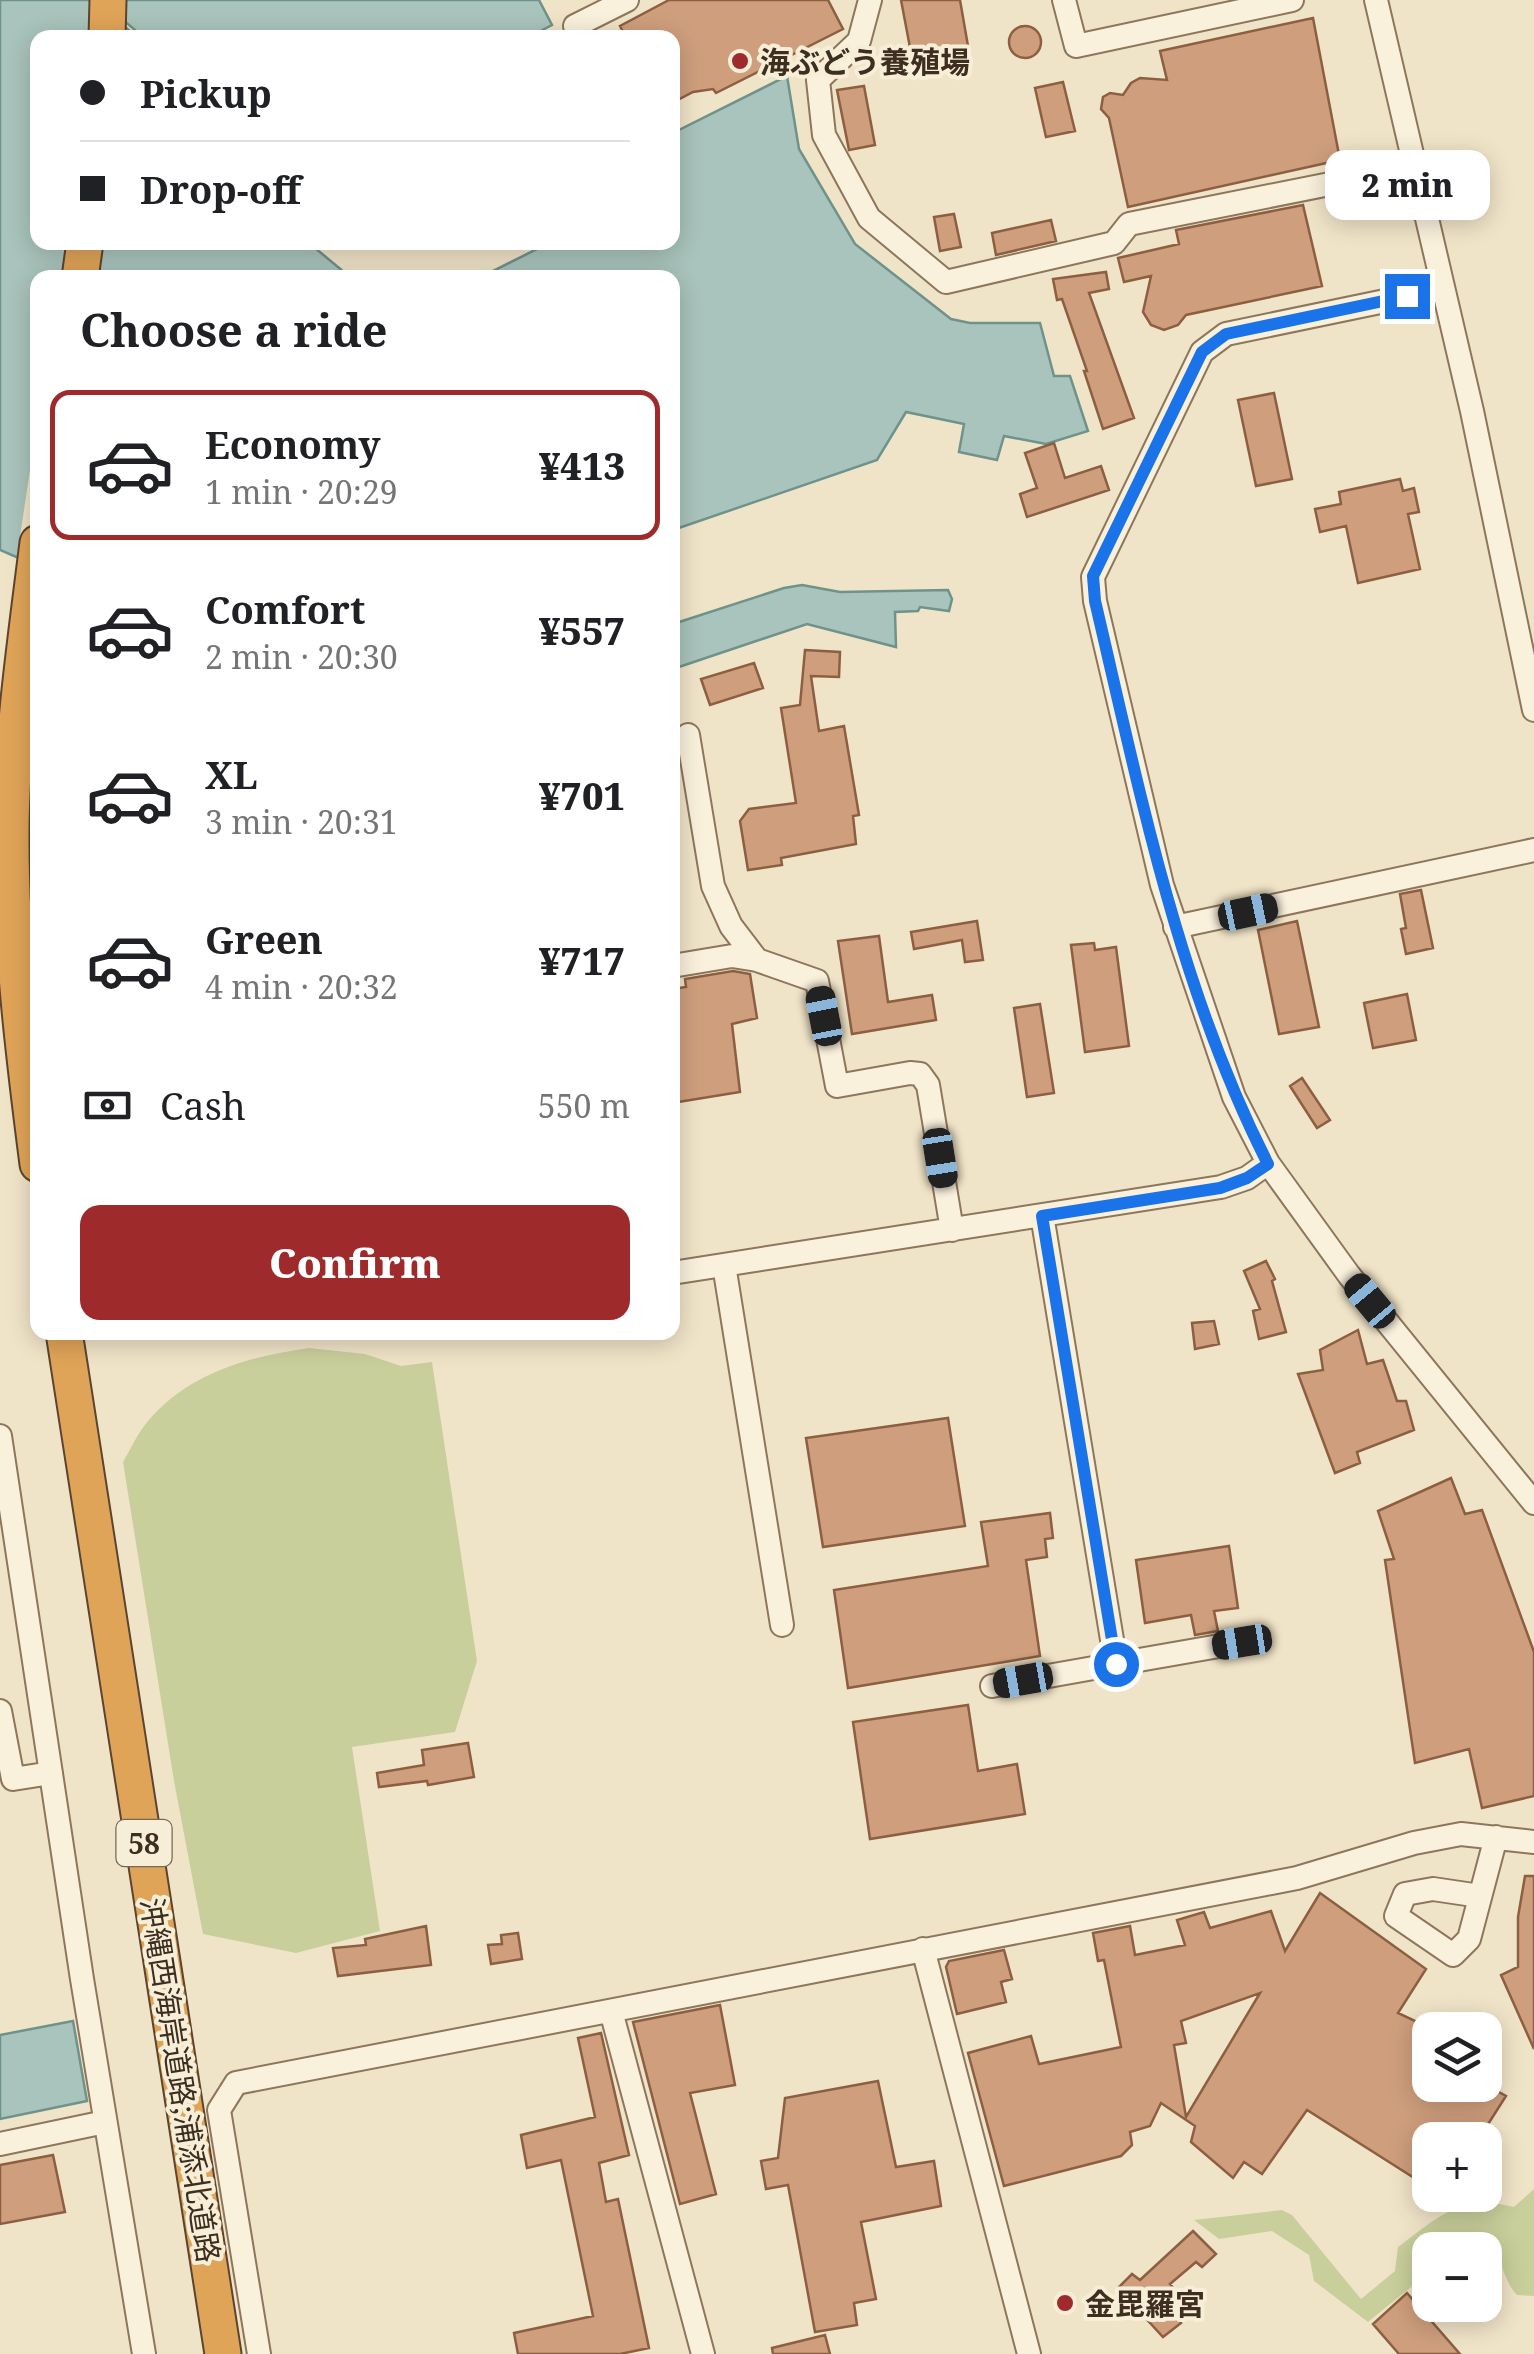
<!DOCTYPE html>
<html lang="en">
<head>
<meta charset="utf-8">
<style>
  :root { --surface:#fff; --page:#f6f6f6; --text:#202124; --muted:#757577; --line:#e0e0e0; --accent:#9e2a2b }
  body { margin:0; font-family:"Noto Serif","Noto Sans JP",serif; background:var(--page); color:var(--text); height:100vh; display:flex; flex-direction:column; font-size:38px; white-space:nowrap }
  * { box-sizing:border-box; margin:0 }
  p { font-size:32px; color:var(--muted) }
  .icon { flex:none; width:55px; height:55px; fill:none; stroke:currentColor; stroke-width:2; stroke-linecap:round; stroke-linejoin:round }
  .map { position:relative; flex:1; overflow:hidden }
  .sheet { position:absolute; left:30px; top:270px; width:650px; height:1070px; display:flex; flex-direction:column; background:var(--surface); border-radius:20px; box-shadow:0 5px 25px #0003 }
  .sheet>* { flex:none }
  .hud { position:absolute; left:30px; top:30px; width:650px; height:220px; border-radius:20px; box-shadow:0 5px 25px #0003; display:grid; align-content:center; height:220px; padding:0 50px; background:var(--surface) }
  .tools { position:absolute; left:1412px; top:2012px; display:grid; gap:20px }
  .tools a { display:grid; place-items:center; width:90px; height:90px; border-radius:20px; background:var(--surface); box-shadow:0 5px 25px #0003; font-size:50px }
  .end { position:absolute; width:45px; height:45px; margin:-22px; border:12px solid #1a73e8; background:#fff; box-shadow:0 0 0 5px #fff }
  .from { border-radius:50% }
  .bubble { position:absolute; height:70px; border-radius:20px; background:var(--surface); box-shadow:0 5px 25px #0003; font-size:32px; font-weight:800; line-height:70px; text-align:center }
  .car { position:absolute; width:30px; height:60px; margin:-30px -15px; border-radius:12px; box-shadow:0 0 8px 2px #0007; background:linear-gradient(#222 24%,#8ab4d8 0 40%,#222 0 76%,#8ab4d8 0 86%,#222 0) }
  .hud b { display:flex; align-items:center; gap:35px; height:95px; font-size:38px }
  .hud b+b { border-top:2px solid var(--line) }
  .hud i { width:25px; height:25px; background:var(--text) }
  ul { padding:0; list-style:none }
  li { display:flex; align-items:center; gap:30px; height:150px; margin:0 20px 15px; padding:0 30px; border:5px solid transparent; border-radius:20px }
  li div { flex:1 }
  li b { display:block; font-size:38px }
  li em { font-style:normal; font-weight:800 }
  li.on { border-color:var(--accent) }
  li>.icon { width:90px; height:90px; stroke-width:1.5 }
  h2 { padding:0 50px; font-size:45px; line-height:120px }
  .pay { display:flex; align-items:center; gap:25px; height:110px; padding:0 50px; font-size:38px }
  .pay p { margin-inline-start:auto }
  .action { display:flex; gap:20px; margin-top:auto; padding:20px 50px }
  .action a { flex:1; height:115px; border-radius:20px; background:var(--accent); color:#fff; font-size:40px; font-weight:800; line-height:115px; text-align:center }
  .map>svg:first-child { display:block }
  .green { fill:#c9cf9b }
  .water { fill:#a9c4bc; stroke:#6f938a; stroke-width:2.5 }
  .pier { fill:#f0e4c8 }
  .building { fill:#cf9f7d; stroke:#8d5f41; stroke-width:2.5; fill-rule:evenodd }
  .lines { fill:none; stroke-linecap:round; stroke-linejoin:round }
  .minor-casing { stroke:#8d765c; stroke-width:26 }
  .highway-casing { stroke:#5b4430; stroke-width:39 }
  .minor { stroke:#faf1dc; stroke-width:22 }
  .highway { stroke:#e0a458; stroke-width:35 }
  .route { stroke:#1a73e8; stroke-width:12 }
  .poi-dot { fill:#9e2a2b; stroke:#f7eed8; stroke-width:4 }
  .labels { text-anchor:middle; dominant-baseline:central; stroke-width:8; stroke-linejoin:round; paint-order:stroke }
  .shield { fill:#f7eed8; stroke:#756857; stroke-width:2.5 }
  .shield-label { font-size:28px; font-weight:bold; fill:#3d2e20 }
  .poi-label { font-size:30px; font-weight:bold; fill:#3d2e20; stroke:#f7eed8; text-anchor:start }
  .street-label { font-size:30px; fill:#3d2e20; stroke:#f7eed8 }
</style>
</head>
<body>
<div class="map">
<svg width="1534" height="2354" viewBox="0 0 1534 2354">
  <rect width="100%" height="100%" fill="#f0e4c8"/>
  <path class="green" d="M309 1348 365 1354 401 1366 432 1362 477 1661 455 1732 352 1747 380 1931 296 1953 203 1934 174 1781 123 1462C131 1448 138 1433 148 1421 190 1372 248 1357 309 1348Z
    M1534 2189V2296L1517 2295C1502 2279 1505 2262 1490 2248L1469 2247 1446 2235 1419 2257 1416 2283 1368 2322 1314 2281 1309 2255 1272 2231 1219 2239 1194 2220 1282 2210 1292 2215 1361 2299 1395 2271 1398 2247C1438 2217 1461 2193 1514 2207Z"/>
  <path class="water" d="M0 0H94L137 37 38 38V242L309 243 350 277 38 278 37 566 0 550Z
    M100 0H539L552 25 527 38 143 37Z
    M787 76 799 149 855 244 951 319 970 323H1040L1054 376H1070L1088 431 1046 444 1004 436 997 460 959 452 964 424 906 412 877 460 673 530 672 278 481 277 549 243 672 242 673 133Z
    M802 585 840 592 948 590 952 599 949 611 920 607 918 611 895 612 896 647 807 624 673 669V624L784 588Z
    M73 2021 87 2101 0 2119V2035Z"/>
  <path class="pier" d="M38 417 37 571 16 563Z"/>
  <path class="building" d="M669 0H828L843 29 716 93 713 89 693 92 672 103V38H626L620 26Z
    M901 0H960L968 46 912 58Z
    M1313 18 1340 160 1128 207 1109 118 1101 109 1103 97 1110 93 1123 95 1131 83 1140 78 1167 80 1160 51Z
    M1009 42a16 16 0 1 1 32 0a16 16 0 1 1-32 0Z
    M1063 82 1075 131 1046 137 1035 88Z
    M864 86 875 145 849 150 837 90Z
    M1303 205 1322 286 1186 315 1178 325 1164 330 1151 325 1143 312 1151 276 1124 282 1118 258 1179 244 1176 230Z
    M954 214 961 247 940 251 934 217Z
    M1051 220 1056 241 996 255 992 233Z
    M1106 272 1109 289 1089 293 1134 418 1103 429 1084 371H1087L1062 299 1057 300 1053 279Z
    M1274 393 1292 479 1256 486 1238 400Z
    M1054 443 1065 478 1101 466 1109 490 1027 517 1020 494 1037 488 1025 453Z
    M1400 479 1403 491 1414 488 1419 512 1408 514 1420 569 1358 583 1346 526 1320 532 1315 509 1341 504 1339 492Z
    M805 650 840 652 839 677 811 676 819 731 844 726 859 815 853 816 856 844 781 858 782 865 748 870 740 821 749 809 796 803 781 708 800 705Z
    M754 663 763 688 710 705 701 679Z
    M1421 890 1433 948 1406 954 1401 929 1406 928 1400 894Z
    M977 921 983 960 965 962 962 940 914 949 911 932Z
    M1297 921 1319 1027 1279 1034 1258 930Z
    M879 936 888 1002 932 995 936 1020 852 1034 838 941Z
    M1094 943 1095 950 1116 947 1129 1046 1085 1052 1071 945Z
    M733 971 750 974 757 1018 732 1024 740 1092 672 1103V989L686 987 685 979Z
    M1407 994 1416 1040 1373 1048 1364 1003Z
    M1040 1004 1054 1093 1027 1097 1014 1008Z
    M1302 1078 1330 1120 1317 1128 1290 1086Z
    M1266 1261 1275 1279 1272 1281 1286 1332 1259 1339 1253 1311 1260 1309 1244 1271Z
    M1214 1321 1219 1344 1195 1349 1192 1323Z
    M1358 1330 1367 1364 1383 1360 1397 1401H1406L1414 1430 1357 1452 1360 1463 1335 1473 1298 1374 1323 1370 1320 1350Z
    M948 1418 965 1526 823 1547 806 1438Z
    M1451 1478 1465 1514 1482 1510 1534 1652V1796L1482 1808 1469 1749 1415 1763 1385 1560 1394 1559 1378 1511Z
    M1050 1513 1053 1538 1045 1539 1047 1557 1026 1560 1040 1656 848 1688 834 1590 988 1566 981 1522Z
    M1229 1546 1238 1608 1214 1611 1218 1631 1195 1635 1191 1615 1145 1623 1136 1560Z
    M968 1705 978 1771 1017 1764 1025 1814 870 1839 853 1722Z
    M468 1743 474 1777 428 1785 427 1781 379 1787 377 1773 424 1765 422 1750Z
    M1525 1876H1534V2049L1501 1975 1518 1967V1917Z
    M1320 1893 1426 1969 1398 2013 1430 2028V2085H1486L1506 2096 1478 2140H1430V2188L1307 2110 1262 2174 1244 2162 1233 2178 1191 2142 1195 2126 1161 2103 1150 2126 1130 2132 1132 2145 1121 2156 1004 2186 968 2053 1031 2036 1039 2064 1121 2047 1104 1960 1098 1961 1093 1933 1130 1926 1135 1955 1185 1945 1177 1920 1204 1912 1210 1928 1271 1911 1285 1951ZM1260 1993 1186 2117 1174 2045 1186 2043 1181 2021Z
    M426 1926 431 1965 338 1976 333 1948 366 1945 365 1939Z
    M518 1933 522 1959 491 1964 488 1945 502 1944 501 1935Z
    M1004 1950 1012 1979 1001 1982 1006 2002 957 2014 946 1967 949 1961Z
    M720 2005 735 2085 690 2093 716 2194 680 2204 633 2022Z
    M601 2033 629 2155 599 2163 606 2202 618 2199 649 2348 620 2354H518L514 2333 593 2316 561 2160 527 2168 521 2135 595 2117 578 2038Z
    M878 2081 896 2167 934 2161 941 2206 861 2222 876 2299 854 2303 857 2325 815 2332 788 2185 766 2189 761 2161 778 2158 785 2098Z
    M53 2155 65 2212 0 2224V2165Z
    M1193 2231 1216 2254 1202 2267 1196 2262 1170 2284 1182 2299 1171 2308 1181 2323 1163 2337 1118 2288 1132 2274 1140 2280Z
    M1407 2293 1460 2354H1399L1373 2324Z
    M825 2335 830 2354H773L772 2348Z"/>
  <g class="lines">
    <defs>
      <path id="minor" d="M870 0 859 41 818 80 824 135 869 218 946 282 1114 243 1129 224 1415 167
        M1064 0 1076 46 1292 0
        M1376 0 1472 411 1534 710
        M575 26 627 0
        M1443 289 1226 334 1202 352 1093 577 1095 601 1162 885 1234 1097 1268 1163 1349 1275 1534 1503
        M688 735 713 886 731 926 757 960 817 981 837 1086 910 1073 920 1074 928 1085 952 1230
        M1175 927 1534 850
        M672 966 732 956 757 960
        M1042 1215 1116 1664 1242 1642
        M724 1265 782 1625
        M672 1273 1221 1187 1247 1178 1268 1163
        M0 1436 82 1979 144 2354
        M992 1686 1116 1664
        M0 1711 13 1779 51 1773
        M1480 1896 1433 1889 1405 1894 1396 1916 1453 1955 1469 1939 1496 1837
        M923 1949 1029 2354
        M611 2011 703 2354
        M0 2144 105 2122
        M259 2354 219 2110 236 2083 1297 1878 1414 1843 1461 1834 1534 1842"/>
      <path id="highway" d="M107 38 108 0
        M80 278 85 242
        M38 543C26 640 11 740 11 838 11 948 24 1056 38 1164
        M64 1332 223 2354"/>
    </defs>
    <use href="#minor" class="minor-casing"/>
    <use href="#highway" class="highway-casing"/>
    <use href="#minor" class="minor"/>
    <use href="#highway" class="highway"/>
  </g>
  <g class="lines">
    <path class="route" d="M1116 1664 1042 1216 1220 1188 1247 1178 1268 1164C1178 987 1140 792 1095 601L1093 576 1202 352 1226 334 1407 296"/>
  </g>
  <g class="poi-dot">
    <circle cx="740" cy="61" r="10"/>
    <circle cx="1065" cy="2303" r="10"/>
  </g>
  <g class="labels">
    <rect class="shield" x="116.5" y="1820" width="55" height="46" rx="8"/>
    <g class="shield-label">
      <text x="144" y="1843">58</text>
    </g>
    <g class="poi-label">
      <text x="760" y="61">海ぶどう養殖場</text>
      <text x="1085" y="2303">金毘羅宮</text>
    </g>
    <g class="street-label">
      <text transform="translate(181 2080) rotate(81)">沖縄西海岸道路;浦添北道路</text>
    </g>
  </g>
</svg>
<div class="tools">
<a><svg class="icon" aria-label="layers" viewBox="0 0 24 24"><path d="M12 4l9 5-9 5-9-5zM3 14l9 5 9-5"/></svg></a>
<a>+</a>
<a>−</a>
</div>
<i class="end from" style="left:1116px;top:1664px"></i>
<i class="end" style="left:1407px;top:296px"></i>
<div class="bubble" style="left:1325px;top:150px;width:165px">2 min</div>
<i class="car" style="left:1248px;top:912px;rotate:78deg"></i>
<i class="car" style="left:824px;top:1016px;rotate:349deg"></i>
<i class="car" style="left:940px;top:1158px;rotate:171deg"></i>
<i class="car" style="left:1370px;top:1301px;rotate:320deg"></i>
<i class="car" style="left:1242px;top:1642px;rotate:261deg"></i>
<i class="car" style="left:1023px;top:1680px;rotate:260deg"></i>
<div class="hud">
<b><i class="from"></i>Pickup</b>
<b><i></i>Drop-off</b>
</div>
<section class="sheet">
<h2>Choose a ride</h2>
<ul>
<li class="on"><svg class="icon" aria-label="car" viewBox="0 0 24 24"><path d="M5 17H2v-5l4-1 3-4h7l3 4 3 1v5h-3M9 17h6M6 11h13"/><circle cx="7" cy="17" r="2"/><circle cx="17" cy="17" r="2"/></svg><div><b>Economy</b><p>1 min · 20:29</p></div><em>¥413</em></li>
<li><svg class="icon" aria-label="car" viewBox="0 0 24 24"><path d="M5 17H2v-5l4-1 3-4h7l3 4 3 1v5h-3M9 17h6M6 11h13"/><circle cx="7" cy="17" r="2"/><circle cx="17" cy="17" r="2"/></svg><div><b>Comfort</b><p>2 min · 20:30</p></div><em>¥557</em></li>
<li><svg class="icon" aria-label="car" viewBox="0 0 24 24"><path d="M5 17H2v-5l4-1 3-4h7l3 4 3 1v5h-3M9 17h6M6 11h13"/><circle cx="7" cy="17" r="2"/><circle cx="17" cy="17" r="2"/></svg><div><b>XL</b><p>3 min · 20:31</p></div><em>¥701</em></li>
<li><svg class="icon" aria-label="car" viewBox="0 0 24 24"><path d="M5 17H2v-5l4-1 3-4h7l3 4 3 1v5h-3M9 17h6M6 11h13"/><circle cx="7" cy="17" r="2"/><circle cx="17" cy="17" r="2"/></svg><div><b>Green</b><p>4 min · 20:32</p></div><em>¥717</em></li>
</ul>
<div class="pay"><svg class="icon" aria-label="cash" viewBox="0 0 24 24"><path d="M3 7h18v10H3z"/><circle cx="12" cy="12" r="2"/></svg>Cash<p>550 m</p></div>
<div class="action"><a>Confirm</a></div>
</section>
</div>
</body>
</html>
